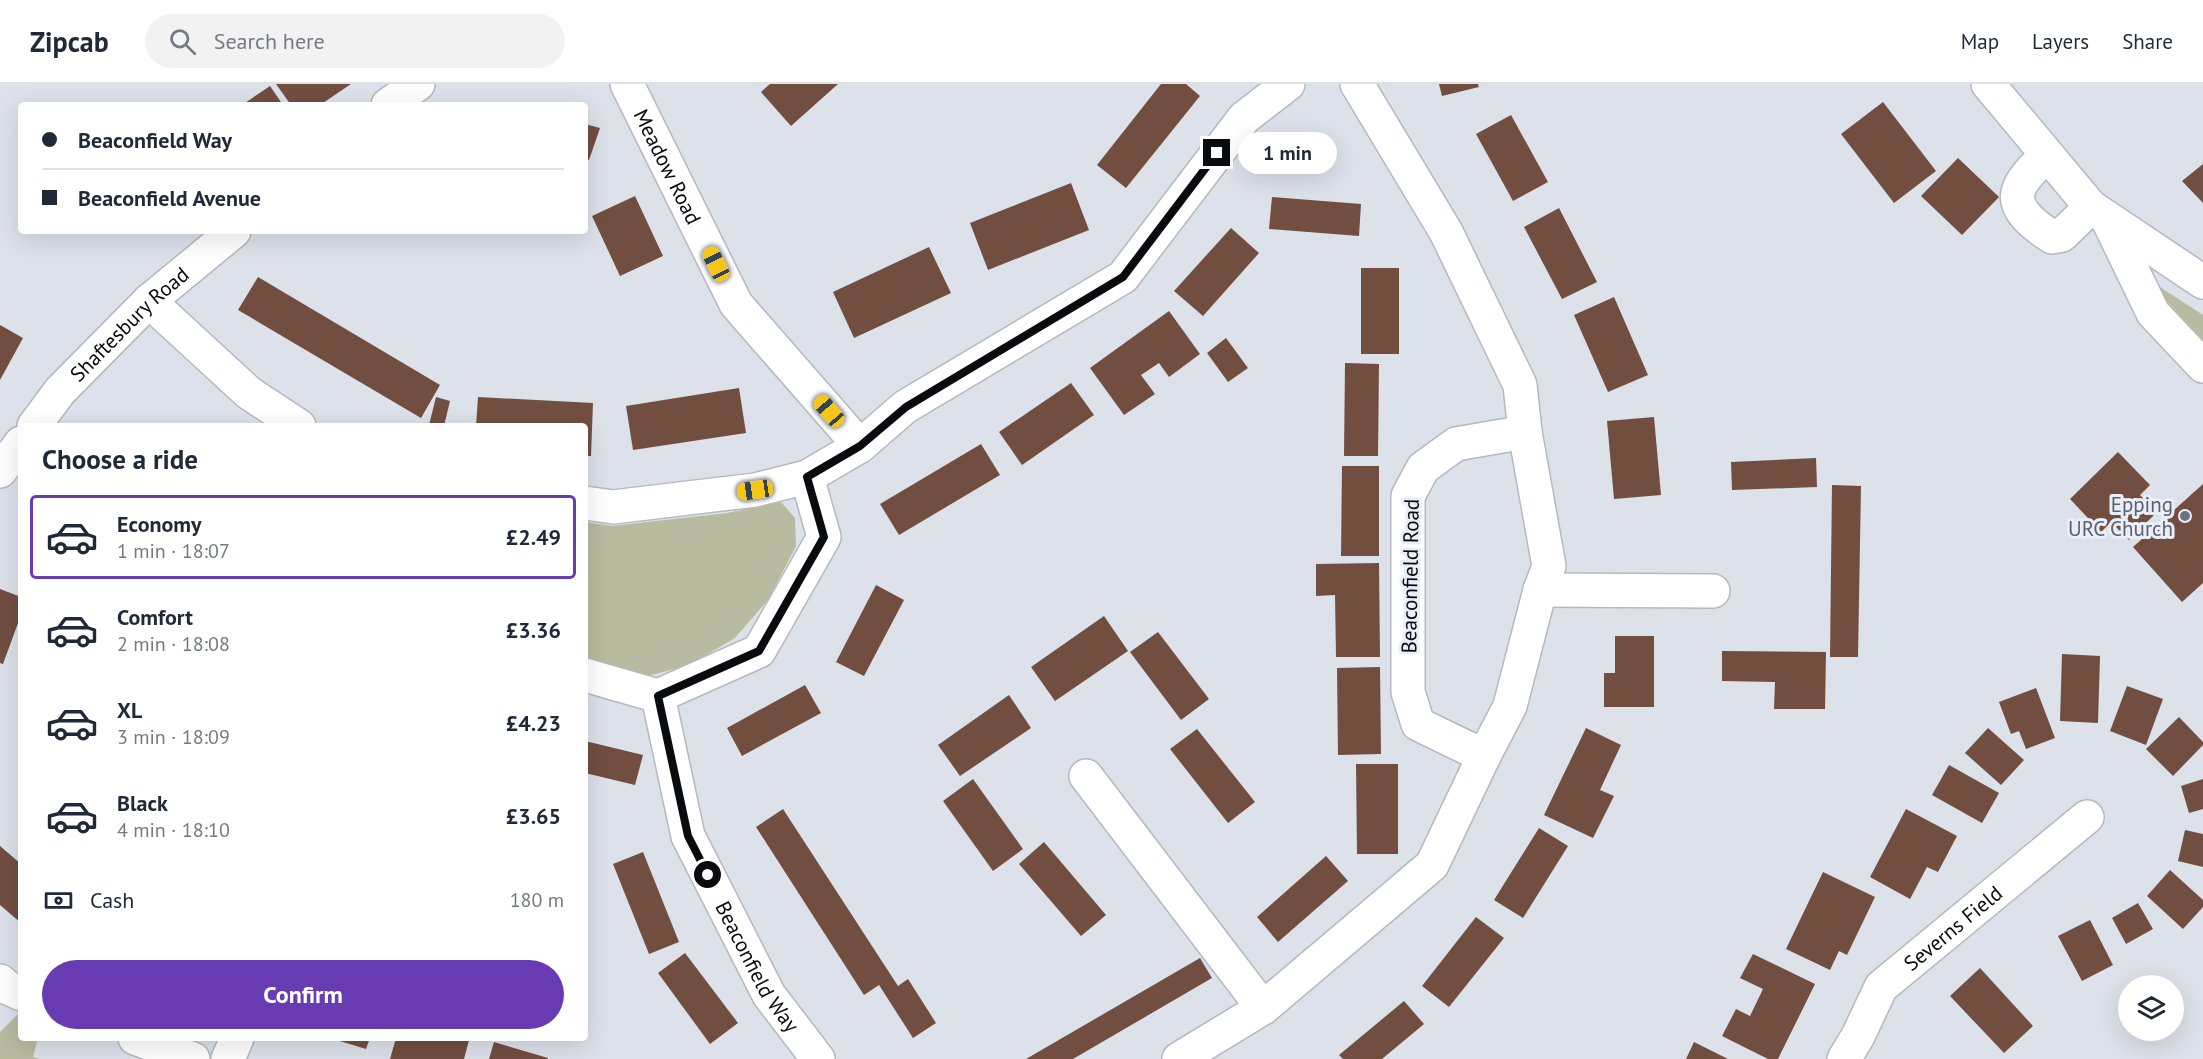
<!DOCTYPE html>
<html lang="en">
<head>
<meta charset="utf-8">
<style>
  :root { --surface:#fff; --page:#f2f2f3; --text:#1f2937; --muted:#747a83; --line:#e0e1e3; --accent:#683bb3 }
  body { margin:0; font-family:"PT Sans",sans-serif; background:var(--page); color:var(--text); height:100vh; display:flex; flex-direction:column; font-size:22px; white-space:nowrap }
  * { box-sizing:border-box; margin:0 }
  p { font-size:20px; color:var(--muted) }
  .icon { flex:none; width:33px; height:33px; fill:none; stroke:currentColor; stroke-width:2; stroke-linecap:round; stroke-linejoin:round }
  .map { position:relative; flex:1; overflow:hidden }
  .details { position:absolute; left:18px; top:339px; width:570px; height:618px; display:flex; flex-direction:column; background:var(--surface); border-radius:6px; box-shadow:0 6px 24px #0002 }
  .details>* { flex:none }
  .top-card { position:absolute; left:18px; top:18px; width:570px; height:132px; border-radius:6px; box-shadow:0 6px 24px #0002; display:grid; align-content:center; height:132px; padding:0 24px; background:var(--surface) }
  .tools { position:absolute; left:2118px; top:891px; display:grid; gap:12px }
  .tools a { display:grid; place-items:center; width:66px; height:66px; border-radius:50%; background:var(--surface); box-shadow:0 6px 24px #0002; font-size:30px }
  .end { position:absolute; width:27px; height:27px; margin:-14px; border:8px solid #0a0b0e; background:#fff; box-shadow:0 0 0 3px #fff }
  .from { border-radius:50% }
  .bubble { position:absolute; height:42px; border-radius:21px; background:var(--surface); box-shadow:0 6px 24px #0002; font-size:20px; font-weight:700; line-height:42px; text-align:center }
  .car { position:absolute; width:18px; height:36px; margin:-18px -9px; border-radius:8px; box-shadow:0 0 4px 2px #0007; background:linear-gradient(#f5c518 24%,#345 0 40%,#f5c518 0 76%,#345 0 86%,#f5c518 0) }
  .top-card b { display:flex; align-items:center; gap:21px; height:57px; font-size:22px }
  .top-card b+b { border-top:2px solid var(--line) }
  .top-card i { width:15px; height:15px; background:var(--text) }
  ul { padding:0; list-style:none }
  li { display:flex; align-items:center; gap:18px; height:84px; margin:0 12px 9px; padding:0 12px; border:3px solid transparent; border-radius:6px }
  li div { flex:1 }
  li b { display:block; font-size:22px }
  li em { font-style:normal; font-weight:700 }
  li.active { border-color:var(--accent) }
  li>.icon { width:54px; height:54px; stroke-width:1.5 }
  h2 { padding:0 24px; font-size:27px; line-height:72px }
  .pay { display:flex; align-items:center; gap:15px; height:66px; padding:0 24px; font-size:22px }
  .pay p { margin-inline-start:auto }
  .action { display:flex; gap:12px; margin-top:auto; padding:12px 24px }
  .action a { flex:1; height:69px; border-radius:36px; background:var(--accent); color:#fff; font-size:24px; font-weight:700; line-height:69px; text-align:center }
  header { display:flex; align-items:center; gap:36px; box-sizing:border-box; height:84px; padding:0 30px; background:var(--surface); border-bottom:2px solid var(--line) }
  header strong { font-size:28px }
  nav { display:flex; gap:33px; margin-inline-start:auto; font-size:21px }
  .search { width:420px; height:54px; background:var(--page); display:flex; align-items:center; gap:15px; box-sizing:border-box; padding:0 21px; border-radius:33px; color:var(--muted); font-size:22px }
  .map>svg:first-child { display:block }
  .green { fill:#b9bba0 }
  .building { fill:#724e41 }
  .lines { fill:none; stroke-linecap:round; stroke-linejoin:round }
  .minor-casing { stroke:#b4b9c1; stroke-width:36 }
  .major-casing { stroke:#b4b9c1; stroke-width:36 }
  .minor { stroke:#fff; stroke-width:33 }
  .major { stroke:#fff; stroke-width:33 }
  .route { stroke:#0a0b0e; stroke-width:8 }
  .worship-dot { fill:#6b7280; stroke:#e9eef8; stroke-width:2 }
  .labels { text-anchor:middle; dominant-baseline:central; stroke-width:6; stroke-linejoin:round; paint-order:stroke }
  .street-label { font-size:21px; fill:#0a0b0e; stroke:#e9eef8 }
  .worship-label { font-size:21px; fill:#5b616d; stroke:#e9eef8; text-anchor:end }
</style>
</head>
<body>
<header>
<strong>Zipcab</strong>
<div class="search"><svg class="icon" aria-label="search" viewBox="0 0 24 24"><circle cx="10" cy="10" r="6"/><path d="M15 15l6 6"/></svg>Search here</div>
<nav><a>Map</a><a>Layers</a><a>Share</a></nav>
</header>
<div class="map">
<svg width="2203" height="975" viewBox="0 0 2203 975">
  <rect width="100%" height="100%" fill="#dce1ea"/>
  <path class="green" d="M2146 194 2203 231V257Z
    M781 418 795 434 796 462 768 516 735 554 689 581 648 592 585 580V438L612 442 727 429Z
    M18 930 21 932V954H38L33 973 39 975H0V948Z"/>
  <path class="building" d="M276 0H351L320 21H291Z
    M770 0H838L791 42 761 8Z
    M1161 0H1186L1200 12 1126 104 1097 81Z
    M1439 0H1478L1479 3 1442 12Z
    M270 2 283 21H242Z
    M1883 18 1936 87 1894 119 1841 50Z
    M1511 31 1548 98 1513 117 1476 50Z
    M585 40 600 44 589 76 585 74Z
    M1958 74 1999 113 1962 151 1921 112Z
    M2203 80V119L2182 97Z
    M1071 99 1089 146 988 186 970 139Z
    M635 112 663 172 620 192 592 132Z
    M1272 113 1361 120 1359 152 1269 145Z
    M1559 124 1597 198 1562 215 1524 143Z
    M1231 144 1259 169 1203 232 1174 207Z
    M929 163 951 209 854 254 833 208Z
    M1361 184H1399V270H1361Z
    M258 193 440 301 421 334 238 226Z
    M1614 213 1648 291 1608 308 1574 231Z
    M1169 227 1200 270 1169 293 1159 279 1141 291 1155 310 1124 331 1090 284Z
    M0 241 23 254 0 296Z
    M1226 254 1248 284 1228 298 1207 269Z
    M1345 279 1379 280 1378 372H1344Z
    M1071 299 1094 331 1022 381 999 348Z
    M739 304 746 349 633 366 626 322Z
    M436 313 450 317 444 342 429 341Z
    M478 313 593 319 591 372H585V342H476Z
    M1654 333 1661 411 1614 415 1607 337Z
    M981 360 1000 391 899 451 880 420Z
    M2118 368 2150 401 2140 411 2157 428 2129 456 2111 438 2101 448 2070 415Z
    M1816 374 1817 403 1732 406 1731 378Z
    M1342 382H1379V472H1341Z
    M2203 400V499L2182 518 2133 463Z
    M1832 401 1861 402 1858 573H1830Z
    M1379 479 1380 573H1336L1335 511 1316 512V480Z
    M876 501 904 516 864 592 836 578Z
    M0 505 21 513V531L3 580 0 579Z
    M1104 532 1128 567 1055 617 1031 583Z
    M1158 548 1209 615 1181 636 1130 568Z
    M1615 552H1654V623H1604V589H1615Z
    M1722 567 1826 568 1825 625H1774L1775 598 1722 597Z
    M2062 570 2100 572 2098 639 2060 637Z
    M1380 583 1381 670 1338 671 1337 584Z
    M805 601 821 629 742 672 727 644Z
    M2127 602 2163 615 2146 661 2110 647Z
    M2036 604 2055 654 2026 665 2019 647 2011 650 1999 618Z
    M1009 611 1031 644 960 692 938 661Z
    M2179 633 2203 658V661L2173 692 2146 665Z
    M1586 644 1621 661 1600 706 1614 712 1593 754 1544 731Z
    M1988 644 2024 676 2001 701 1965 669Z
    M1197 645 1255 718 1228 739 1170 665Z
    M585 657 643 671 635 701 585 689Z
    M1356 680H1398V770H1357Z
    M1949 681 1999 709 1982 739 1932 711Z
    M973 695 1023 765 993 787 943 717Z
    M2203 695V725L2189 729 2181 702Z
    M783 725 898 902 908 895 936 939 913 954 879 901 864 911 756 743Z
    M1906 725 1957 752 1938 788 1927 783 1910 815 1870 793Z
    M1539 744 1568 762 1523 834 1494 816Z
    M2185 746 2203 750V783L2178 777Z
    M1044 758 1106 831 1081 852 1019 780Z
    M0 762 21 780V839L0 821Z
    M643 768 679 858 649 870 613 780Z
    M1326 772 1348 797 1278 858 1257 833Z
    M2170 786 2203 816V823L2183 845 2147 812Z
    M1823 788 1875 813 1847 871 1839 867 1830 886 1786 865Z
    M2138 819 2153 845 2126 860 2112 834Z
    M1476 833 1504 854 1449 923 1422 902Z
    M2090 836 2113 881 2082 897 2058 852Z
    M685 869 738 939 710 960 658 889Z
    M1753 870 1815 900 1778 975H1768L1722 952 1736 925 1750 932 1763 905 1740 894Z
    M1200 874 1212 894 1073 975H1026Z
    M1980 884 2033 942 2004 969 1950 912Z
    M1404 917 1424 940 1382 975H1343L1339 971Z
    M330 954H370L366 965Z
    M396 954H461L469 956 464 975H390Z
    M494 958 548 974V975H489Z
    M1694 958 1728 975H1686Z"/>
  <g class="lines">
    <defs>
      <g id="minor">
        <path id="s1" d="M627 0 736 220 860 362"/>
        <path d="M388 21 418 0"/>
        <path d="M2046 71C2038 80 2023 93 2019 105 2011 126 2037 143 2052 153L2062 151 2091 123"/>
        <path d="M2107 134 2153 229 2203 282"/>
        <path d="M149 217 249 309 299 342"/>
        <path id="s2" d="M34 342 60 307 149 217 234 147"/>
        <path d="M0 387 21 359"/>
        <path d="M585 419 613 423 755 406 807 393 860 362 905 323 1123 193 1244 34 1288 0"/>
        <path d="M1540 506 1713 507"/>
        <path d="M585 591 658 612 759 567 824 453 807 393"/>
        <path id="s3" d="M658 612 688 752 769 911 818 975"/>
        <path d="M1484 672 1418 640 1408 608V412L1423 384 1456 360 1525 348"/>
        <path d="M1086 692 1263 924"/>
        <path d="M0 897 8 904 21 910"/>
        <path d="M135 954 193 975"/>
        <path d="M228 975 237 954"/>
        <path d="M1179 975 1263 924 1432 781 1484 672 1510 622 1540 506 1549 482 1525 348 1520 301 1446 148 1357 0"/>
        <path id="s4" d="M1844 975 1858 952 1881 903 2087 733"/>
      </g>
      <path id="major" d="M1988 0 2091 123 2203 198"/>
    </defs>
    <use href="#minor" class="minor-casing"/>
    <use href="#major" class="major-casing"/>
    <use href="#minor" class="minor"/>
    <use href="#major" class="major"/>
  </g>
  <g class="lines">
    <path class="route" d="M708 791 688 752 658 612 759 567 824 453 807 393 860 362 906 323 1123 193 1217 69"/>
  </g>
  <circle class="worship-dot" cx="2185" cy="432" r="6"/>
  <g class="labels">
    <g class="street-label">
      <text stroke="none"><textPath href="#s1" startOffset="92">Meadow Road</textPath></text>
      <text stroke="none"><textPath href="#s2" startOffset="140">Shaftesbury Road</textPath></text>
      <text transform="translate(1410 492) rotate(-89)">Beaconfield Road</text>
      <text stroke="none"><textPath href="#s4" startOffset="174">Severns Field</textPath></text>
      <text stroke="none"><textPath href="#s3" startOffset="291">Beaconfield Way</textPath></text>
    </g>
    <g class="worship-label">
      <text x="2173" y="420">Epping<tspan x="2173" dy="24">URC Church</tspan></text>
    </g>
  </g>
</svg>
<div class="tools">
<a><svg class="icon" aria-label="layers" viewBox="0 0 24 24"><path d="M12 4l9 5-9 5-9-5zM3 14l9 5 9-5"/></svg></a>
</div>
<i class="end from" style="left:708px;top:791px"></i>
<i class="end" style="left:1217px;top:69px"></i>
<div class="bubble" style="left:1238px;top:48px;width:99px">1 min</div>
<i class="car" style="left:716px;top:180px;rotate:334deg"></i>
<i class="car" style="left:829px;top:327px;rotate:319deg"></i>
<i class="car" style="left:755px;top:406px;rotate:262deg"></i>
<div class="top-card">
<b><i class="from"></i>Beaconfield Way</b>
<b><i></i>Beaconfield Avenue</b>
</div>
<section class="details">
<h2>Choose a ride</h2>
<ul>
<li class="active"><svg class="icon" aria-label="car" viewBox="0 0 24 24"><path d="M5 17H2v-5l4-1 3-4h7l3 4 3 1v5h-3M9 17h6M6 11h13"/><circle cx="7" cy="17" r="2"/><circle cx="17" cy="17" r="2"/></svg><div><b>Economy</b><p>1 min · 18:07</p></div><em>£2.49</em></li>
<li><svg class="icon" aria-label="car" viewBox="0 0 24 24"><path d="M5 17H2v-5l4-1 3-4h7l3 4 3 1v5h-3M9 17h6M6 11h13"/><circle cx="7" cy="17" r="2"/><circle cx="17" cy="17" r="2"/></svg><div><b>Comfort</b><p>2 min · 18:08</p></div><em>£3.36</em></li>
<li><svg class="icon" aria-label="car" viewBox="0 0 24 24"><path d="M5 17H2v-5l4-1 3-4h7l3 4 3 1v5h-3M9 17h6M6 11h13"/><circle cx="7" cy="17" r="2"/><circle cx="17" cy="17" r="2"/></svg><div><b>XL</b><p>3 min · 18:09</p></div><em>£4.23</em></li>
<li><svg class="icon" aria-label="car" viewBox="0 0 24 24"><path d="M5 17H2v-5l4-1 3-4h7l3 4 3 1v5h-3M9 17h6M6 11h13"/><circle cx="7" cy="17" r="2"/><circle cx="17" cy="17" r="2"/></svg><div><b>Black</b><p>4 min · 18:10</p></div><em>£3.65</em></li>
</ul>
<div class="pay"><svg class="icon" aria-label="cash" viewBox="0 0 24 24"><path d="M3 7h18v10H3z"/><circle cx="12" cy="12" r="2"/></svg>Cash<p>180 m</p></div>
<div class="action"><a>Confirm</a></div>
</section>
</div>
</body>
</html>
